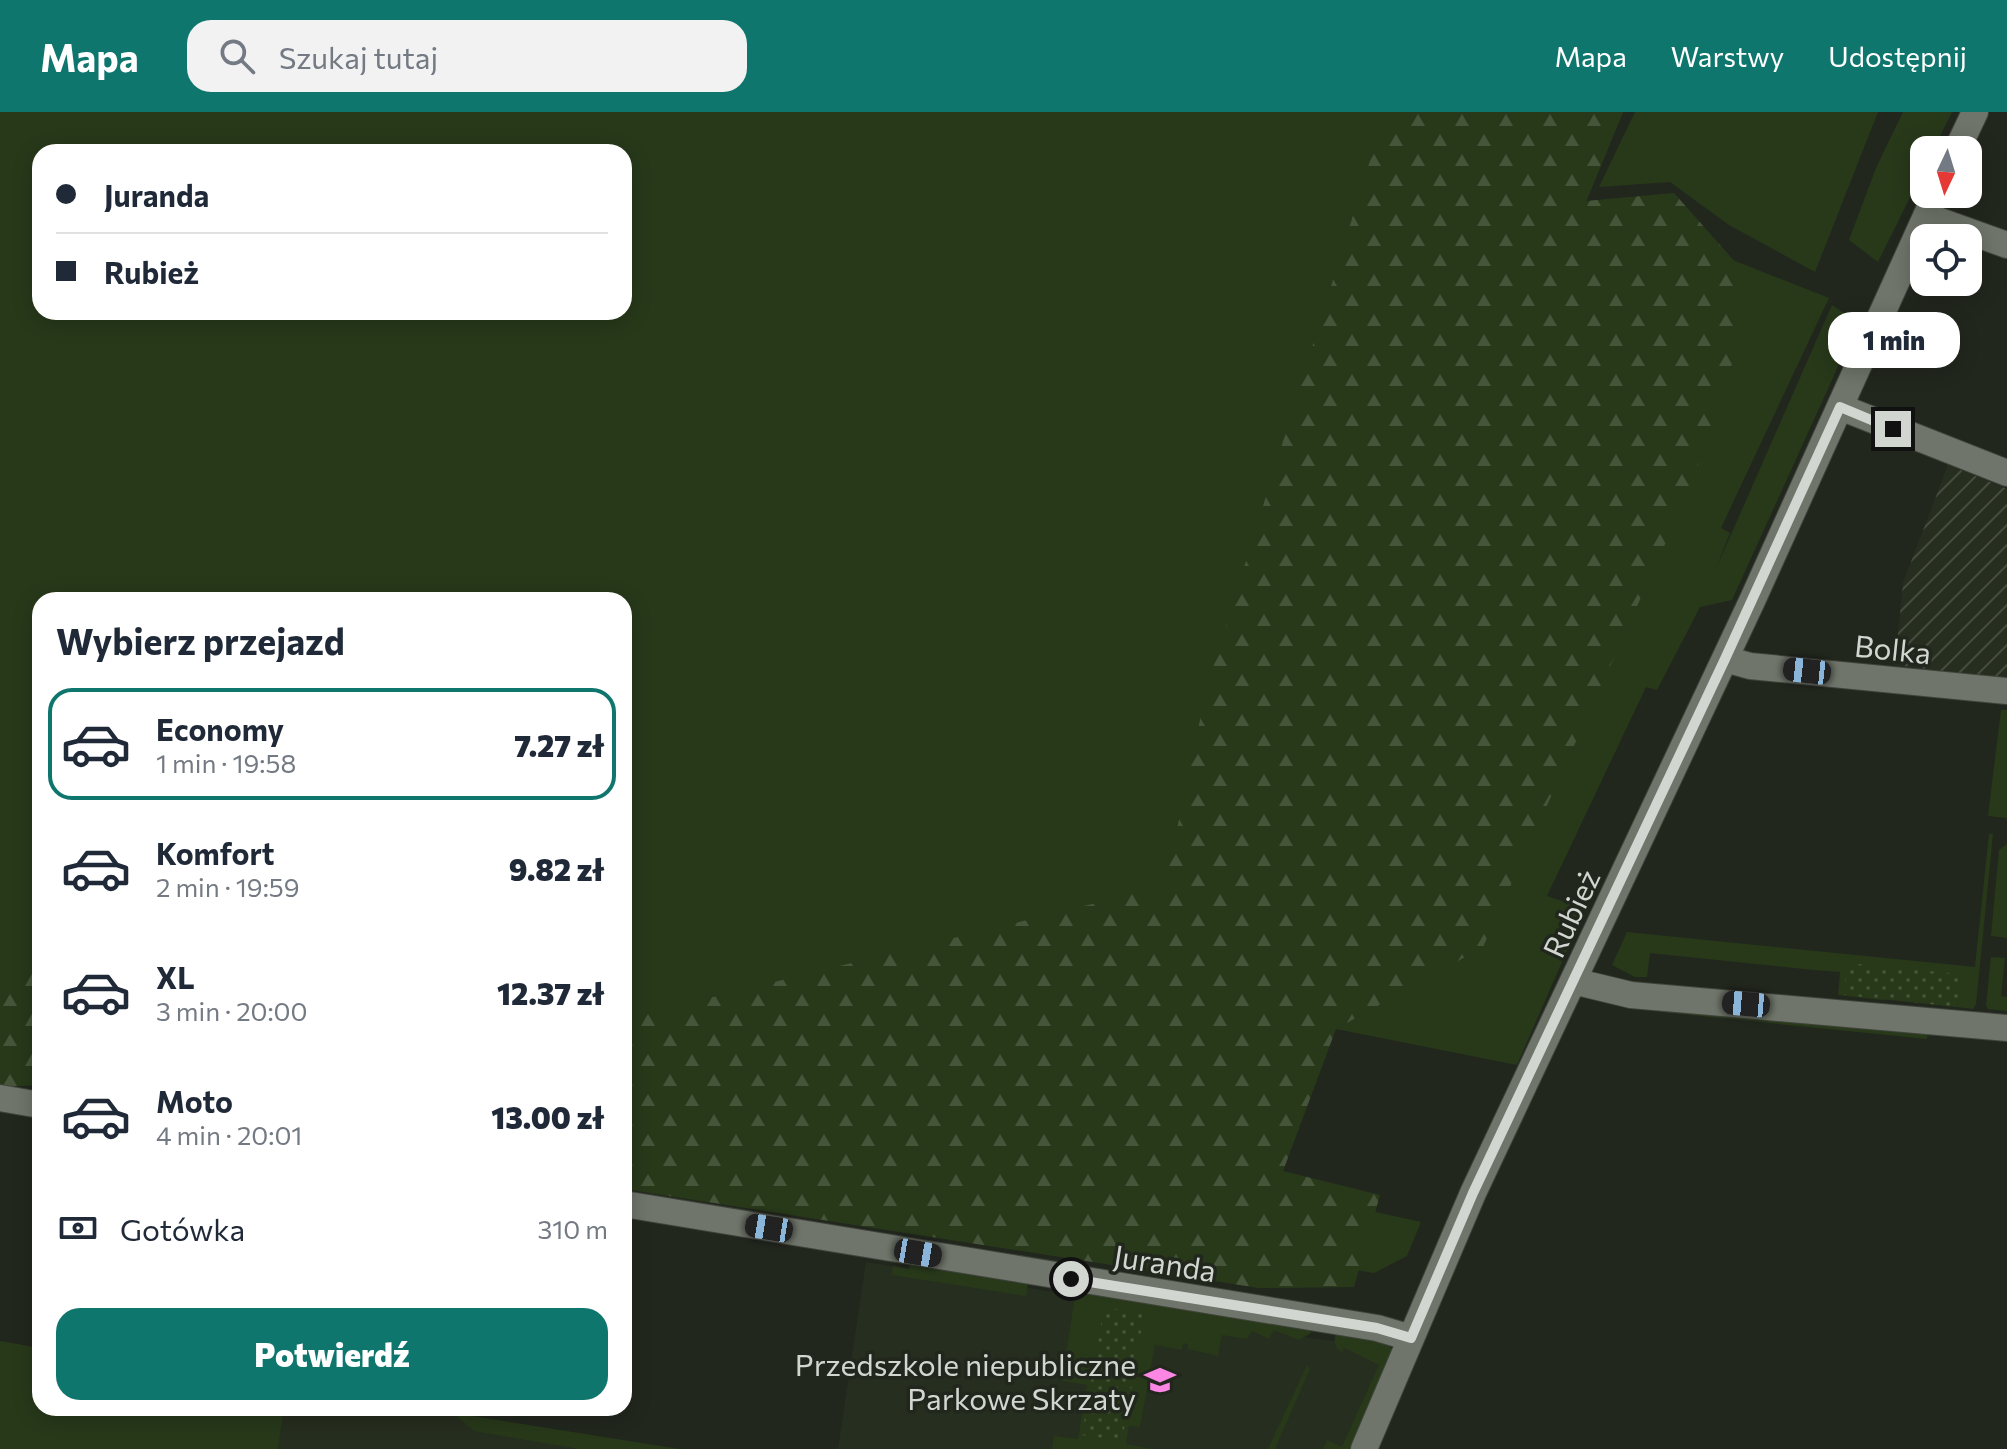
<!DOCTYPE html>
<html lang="pl">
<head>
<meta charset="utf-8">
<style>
  :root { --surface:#fff; --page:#f2f2f3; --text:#1f2937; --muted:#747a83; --line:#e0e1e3; --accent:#0f766e }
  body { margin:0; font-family:Commissioner,sans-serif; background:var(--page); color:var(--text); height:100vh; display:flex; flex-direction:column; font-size:30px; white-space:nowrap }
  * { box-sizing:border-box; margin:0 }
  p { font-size:26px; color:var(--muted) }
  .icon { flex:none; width:44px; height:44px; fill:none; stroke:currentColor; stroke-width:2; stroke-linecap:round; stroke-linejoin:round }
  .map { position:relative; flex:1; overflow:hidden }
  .details { position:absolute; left:32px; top:480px; width:600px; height:824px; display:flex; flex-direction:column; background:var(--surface); border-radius:24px; box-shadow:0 4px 20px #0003 }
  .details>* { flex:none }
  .banner { position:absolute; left:32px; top:32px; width:600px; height:176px; border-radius:24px; box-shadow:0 4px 20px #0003; display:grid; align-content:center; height:176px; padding:0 24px; background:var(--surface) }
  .needle { width:52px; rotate:184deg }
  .fabs { position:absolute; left:1910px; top:24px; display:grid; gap:16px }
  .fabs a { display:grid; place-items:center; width:72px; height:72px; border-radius:16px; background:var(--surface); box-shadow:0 4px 20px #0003; font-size:40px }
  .end { position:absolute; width:36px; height:36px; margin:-18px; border:10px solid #d2d6d0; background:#111; box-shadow:0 0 0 4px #111 }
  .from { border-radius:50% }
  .bubble { position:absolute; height:56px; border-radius:24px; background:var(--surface); box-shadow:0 4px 20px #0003; font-size:26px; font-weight:800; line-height:56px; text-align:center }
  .car { position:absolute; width:24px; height:48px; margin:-24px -12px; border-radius:10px; box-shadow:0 0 6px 2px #0007; background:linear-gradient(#222 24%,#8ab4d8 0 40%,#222 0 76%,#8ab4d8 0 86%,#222 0) }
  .banner b { display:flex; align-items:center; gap:28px; height:76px; font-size:30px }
  .banner b+b { border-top:2px solid var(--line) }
  .banner i { width:20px; height:20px; background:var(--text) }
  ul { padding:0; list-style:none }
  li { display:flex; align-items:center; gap:24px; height:112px; margin:0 16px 12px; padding:0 8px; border:4px solid transparent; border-radius:24px }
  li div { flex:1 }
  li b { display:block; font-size:30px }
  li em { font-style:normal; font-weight:800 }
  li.selected { border-color:var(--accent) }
  li>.icon { width:72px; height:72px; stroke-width:1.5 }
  h2 { padding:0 24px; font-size:36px; line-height:96px }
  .pay { display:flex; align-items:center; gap:20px; height:88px; padding:0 24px; font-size:30px }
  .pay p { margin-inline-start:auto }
  .cta { display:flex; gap:16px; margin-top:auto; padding:16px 24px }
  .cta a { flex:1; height:92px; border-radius:24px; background:var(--accent); color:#fff; font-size:32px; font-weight:800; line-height:92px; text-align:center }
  header { display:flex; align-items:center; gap:48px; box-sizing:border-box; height:112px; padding:0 40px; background:var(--accent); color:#fff }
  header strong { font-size:38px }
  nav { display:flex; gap:44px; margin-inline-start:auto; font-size:28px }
  .search { width:560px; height:72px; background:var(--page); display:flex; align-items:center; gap:20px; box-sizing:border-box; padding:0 28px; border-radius:24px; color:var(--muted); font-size:30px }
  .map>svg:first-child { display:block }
  .built { fill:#262e1f }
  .industrial { fill:url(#industrial-furrows) }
  .green { fill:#28391a; fill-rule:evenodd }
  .forest { fill:url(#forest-firs) }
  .park { fill:url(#park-dots) }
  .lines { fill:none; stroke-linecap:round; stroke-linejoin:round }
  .street-casing { stroke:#3f433c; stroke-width:28 }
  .street { stroke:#6f756a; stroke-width:26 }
  .route { stroke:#d2d6d0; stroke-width:10 }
  .labels { text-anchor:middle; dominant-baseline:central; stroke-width:7; stroke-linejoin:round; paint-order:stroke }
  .street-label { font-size:30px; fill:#d2d6d0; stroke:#22271e }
  .poi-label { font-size:30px; fill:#d2d6d0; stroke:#22271e; text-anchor:end }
</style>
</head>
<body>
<header>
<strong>Mapa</strong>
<div class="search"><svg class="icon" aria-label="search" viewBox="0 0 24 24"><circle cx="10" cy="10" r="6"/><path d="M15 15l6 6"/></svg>Szukaj tutaj</div>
<nav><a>Mapa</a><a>Warstwy</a><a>Udostępnij</a></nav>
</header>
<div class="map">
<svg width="2007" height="1337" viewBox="0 0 2007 1337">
  <defs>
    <pattern id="industrial-furrows" width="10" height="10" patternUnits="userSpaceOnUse" patternTransform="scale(2)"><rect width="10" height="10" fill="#262e1f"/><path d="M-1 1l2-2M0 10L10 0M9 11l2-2" fill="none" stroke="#454c3e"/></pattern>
    <pattern id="forest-firs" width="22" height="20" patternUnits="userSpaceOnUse" patternTransform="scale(2)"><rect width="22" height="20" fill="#28391a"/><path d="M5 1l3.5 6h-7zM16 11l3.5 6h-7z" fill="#46553a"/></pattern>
    <pattern id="park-dots" width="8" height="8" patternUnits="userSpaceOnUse" patternTransform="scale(2)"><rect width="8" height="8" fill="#28391a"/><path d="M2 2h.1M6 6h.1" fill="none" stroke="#46553a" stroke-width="1.8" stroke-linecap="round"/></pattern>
  </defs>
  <rect width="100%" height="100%" fill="#22271e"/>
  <path class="built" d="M866 1150 1297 1219 1307 1226 1334 1229 1342 1227 1386 1244 1343 1337H838Z
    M284 1296H421L679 1337H278Z"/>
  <path class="industrial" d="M1948 353 2007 377V567L1895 553 1903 471Z"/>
  <path class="green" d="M0 0H1623L1586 90 1829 186 1721 416 1730 421 1715 459 1832 193 1853 207 1851 226 1732 488 1700 495 1657 578 1646 575 1547 784 1585 797 1517 953 1336 917 1371 897 1100 1039 1421 1110 1407 1144 1374 1161 624 1041V488H40V938L0 930ZM40 40H624V200H40Z
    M1635 0H1878L1815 160 1729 113 1670 70 1599 75Z
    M1903 0H1952L1933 38H1924V57L1878 150 1849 128 1876 56Z
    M2001 598H2007V706L1988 704Z
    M1989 722H1993L1976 892 1973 897 1957 895 1959 862 1883 888 1838 883 1840 860 1814 858 1650 841 1647 865H1635L1612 853 1627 820 1975 855Z
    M2007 732V826L1991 824 1999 738Z
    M1991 845 2005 846 2001 884 2007 885V899L1988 897 1986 893Z
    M1687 895 1928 916 1927 927 1661 900Z
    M910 1151 1028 1169 1026 1184 892 1163 893 1154 909 1157Z
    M1053 1173 1309 1215 1311 1221 1299 1228 1274 1218 1269 1227 1252 1219 1247 1227 1222 1223 1218 1244 1188 1237V1232L1183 1231 1182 1238 1155 1233 1140 1315 1129 1314 1126 1332 1153 1337H1052L1054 1324 1078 1327 1087 1273 1062 1269 1075 1184 1052 1180Z
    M1336 1220 1386 1229 1396 1244 1354 1337H1323L1327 1328 1342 1335 1379 1253 1344 1236 1342 1240C1333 1235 1334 1229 1336 1220Z
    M0 1229 40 1236V1296H284L278 1337H0Z
    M1307 1253 1310 1257 1275 1337H1268Z
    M453 1301 679 1337H579L474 1319Z"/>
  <path class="forest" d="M1385 0H1623L1586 89 1674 81 1736 151 1739 231 1690 377 1483 835 1336 917 1283 1059 1380 1083 1354 1175 1259 1176 624 1077V907L1165 774 1207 575Z
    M0 853 40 865V973L0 975Z"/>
  <path class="park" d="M1847 851 1960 862 1957 895 1844 883Z
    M1104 1195 1144 1202 1122 1329 1082 1323Z"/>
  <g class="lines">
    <defs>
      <path id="street" d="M1957 38 1975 0
        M1926 104 2007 133
        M1840 295 2007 361
        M1725 547 1750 554 2007 579
        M1573 869 1631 883 2007 916
        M0 986 40 993
        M624 1092 1377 1216 1411 1226
        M1364 1337 1473 1081 1752 489 1936 82"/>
    </defs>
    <use href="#street" class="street-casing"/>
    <use href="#street" class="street"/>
  </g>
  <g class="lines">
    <path class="route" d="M1071 1167 1377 1216 1411 1226 1473 1081 1725 547 1840 295 1893 317"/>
  </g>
  <defs>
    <symbol id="school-bare" viewBox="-9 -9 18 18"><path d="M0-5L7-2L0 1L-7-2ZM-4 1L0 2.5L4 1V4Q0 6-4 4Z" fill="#fc86e4" stroke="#22271e" stroke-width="2.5" paint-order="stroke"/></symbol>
  </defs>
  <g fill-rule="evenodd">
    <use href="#school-bare" x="1138" y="1246" width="44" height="44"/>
  </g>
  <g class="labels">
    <g class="street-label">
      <text transform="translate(1893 536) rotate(6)">Bolka</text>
      <text transform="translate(1570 801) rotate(-65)">Rubież</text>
      <text transform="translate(1165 1150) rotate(9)">Juranda</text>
    </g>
    <g class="poi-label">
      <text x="1136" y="1251">Przedszkole niepubliczne<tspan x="1136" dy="34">Parkowe Skrzaty</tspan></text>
    </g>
  </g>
</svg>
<div class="fabs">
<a><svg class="needle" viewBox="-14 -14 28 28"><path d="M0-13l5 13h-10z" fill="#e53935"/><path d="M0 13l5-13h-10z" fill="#747a83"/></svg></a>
<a><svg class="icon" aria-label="locate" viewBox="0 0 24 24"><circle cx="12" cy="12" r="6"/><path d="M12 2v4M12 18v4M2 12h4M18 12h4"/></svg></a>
</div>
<i class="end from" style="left:1071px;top:1167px"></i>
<i class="end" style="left:1893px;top:317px"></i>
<div class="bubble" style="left:1828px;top:200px;width:132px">1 min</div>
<i class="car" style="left:1807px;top:559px;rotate:276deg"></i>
<i class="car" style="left:1746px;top:892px;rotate:275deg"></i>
<i class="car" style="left:769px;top:1116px;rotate:279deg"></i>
<i class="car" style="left:918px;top:1141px;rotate:100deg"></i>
<div class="banner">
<b><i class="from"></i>Juranda</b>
<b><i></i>Rubież</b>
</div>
<section class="details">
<h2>Wybierz przejazd</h2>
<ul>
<li class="selected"><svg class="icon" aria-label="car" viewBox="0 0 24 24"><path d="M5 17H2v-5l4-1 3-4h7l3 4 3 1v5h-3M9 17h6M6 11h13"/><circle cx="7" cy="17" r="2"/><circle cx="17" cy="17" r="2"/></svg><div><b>Economy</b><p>1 min · 19:58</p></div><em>7.27 zł</em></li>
<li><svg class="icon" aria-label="car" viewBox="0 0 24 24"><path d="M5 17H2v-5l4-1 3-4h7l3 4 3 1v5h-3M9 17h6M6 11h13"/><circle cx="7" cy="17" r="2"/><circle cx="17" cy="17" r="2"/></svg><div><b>Komfort</b><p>2 min · 19:59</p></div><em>9.82 zł</em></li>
<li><svg class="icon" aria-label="car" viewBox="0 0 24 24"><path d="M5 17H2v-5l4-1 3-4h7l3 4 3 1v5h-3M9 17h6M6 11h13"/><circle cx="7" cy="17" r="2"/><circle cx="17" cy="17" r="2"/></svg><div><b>XL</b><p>3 min · 20:00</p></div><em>12.37 zł</em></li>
<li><svg class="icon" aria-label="car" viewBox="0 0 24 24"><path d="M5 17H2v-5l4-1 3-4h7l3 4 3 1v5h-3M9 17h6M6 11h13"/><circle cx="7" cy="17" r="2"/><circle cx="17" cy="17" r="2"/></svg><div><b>Moto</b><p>4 min · 20:01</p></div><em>13.00 zł</em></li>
</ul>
<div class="pay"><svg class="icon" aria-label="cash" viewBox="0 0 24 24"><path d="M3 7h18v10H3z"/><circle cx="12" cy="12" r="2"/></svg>Gotówka<p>310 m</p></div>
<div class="cta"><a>Potwierdź</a></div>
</section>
</div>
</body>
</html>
